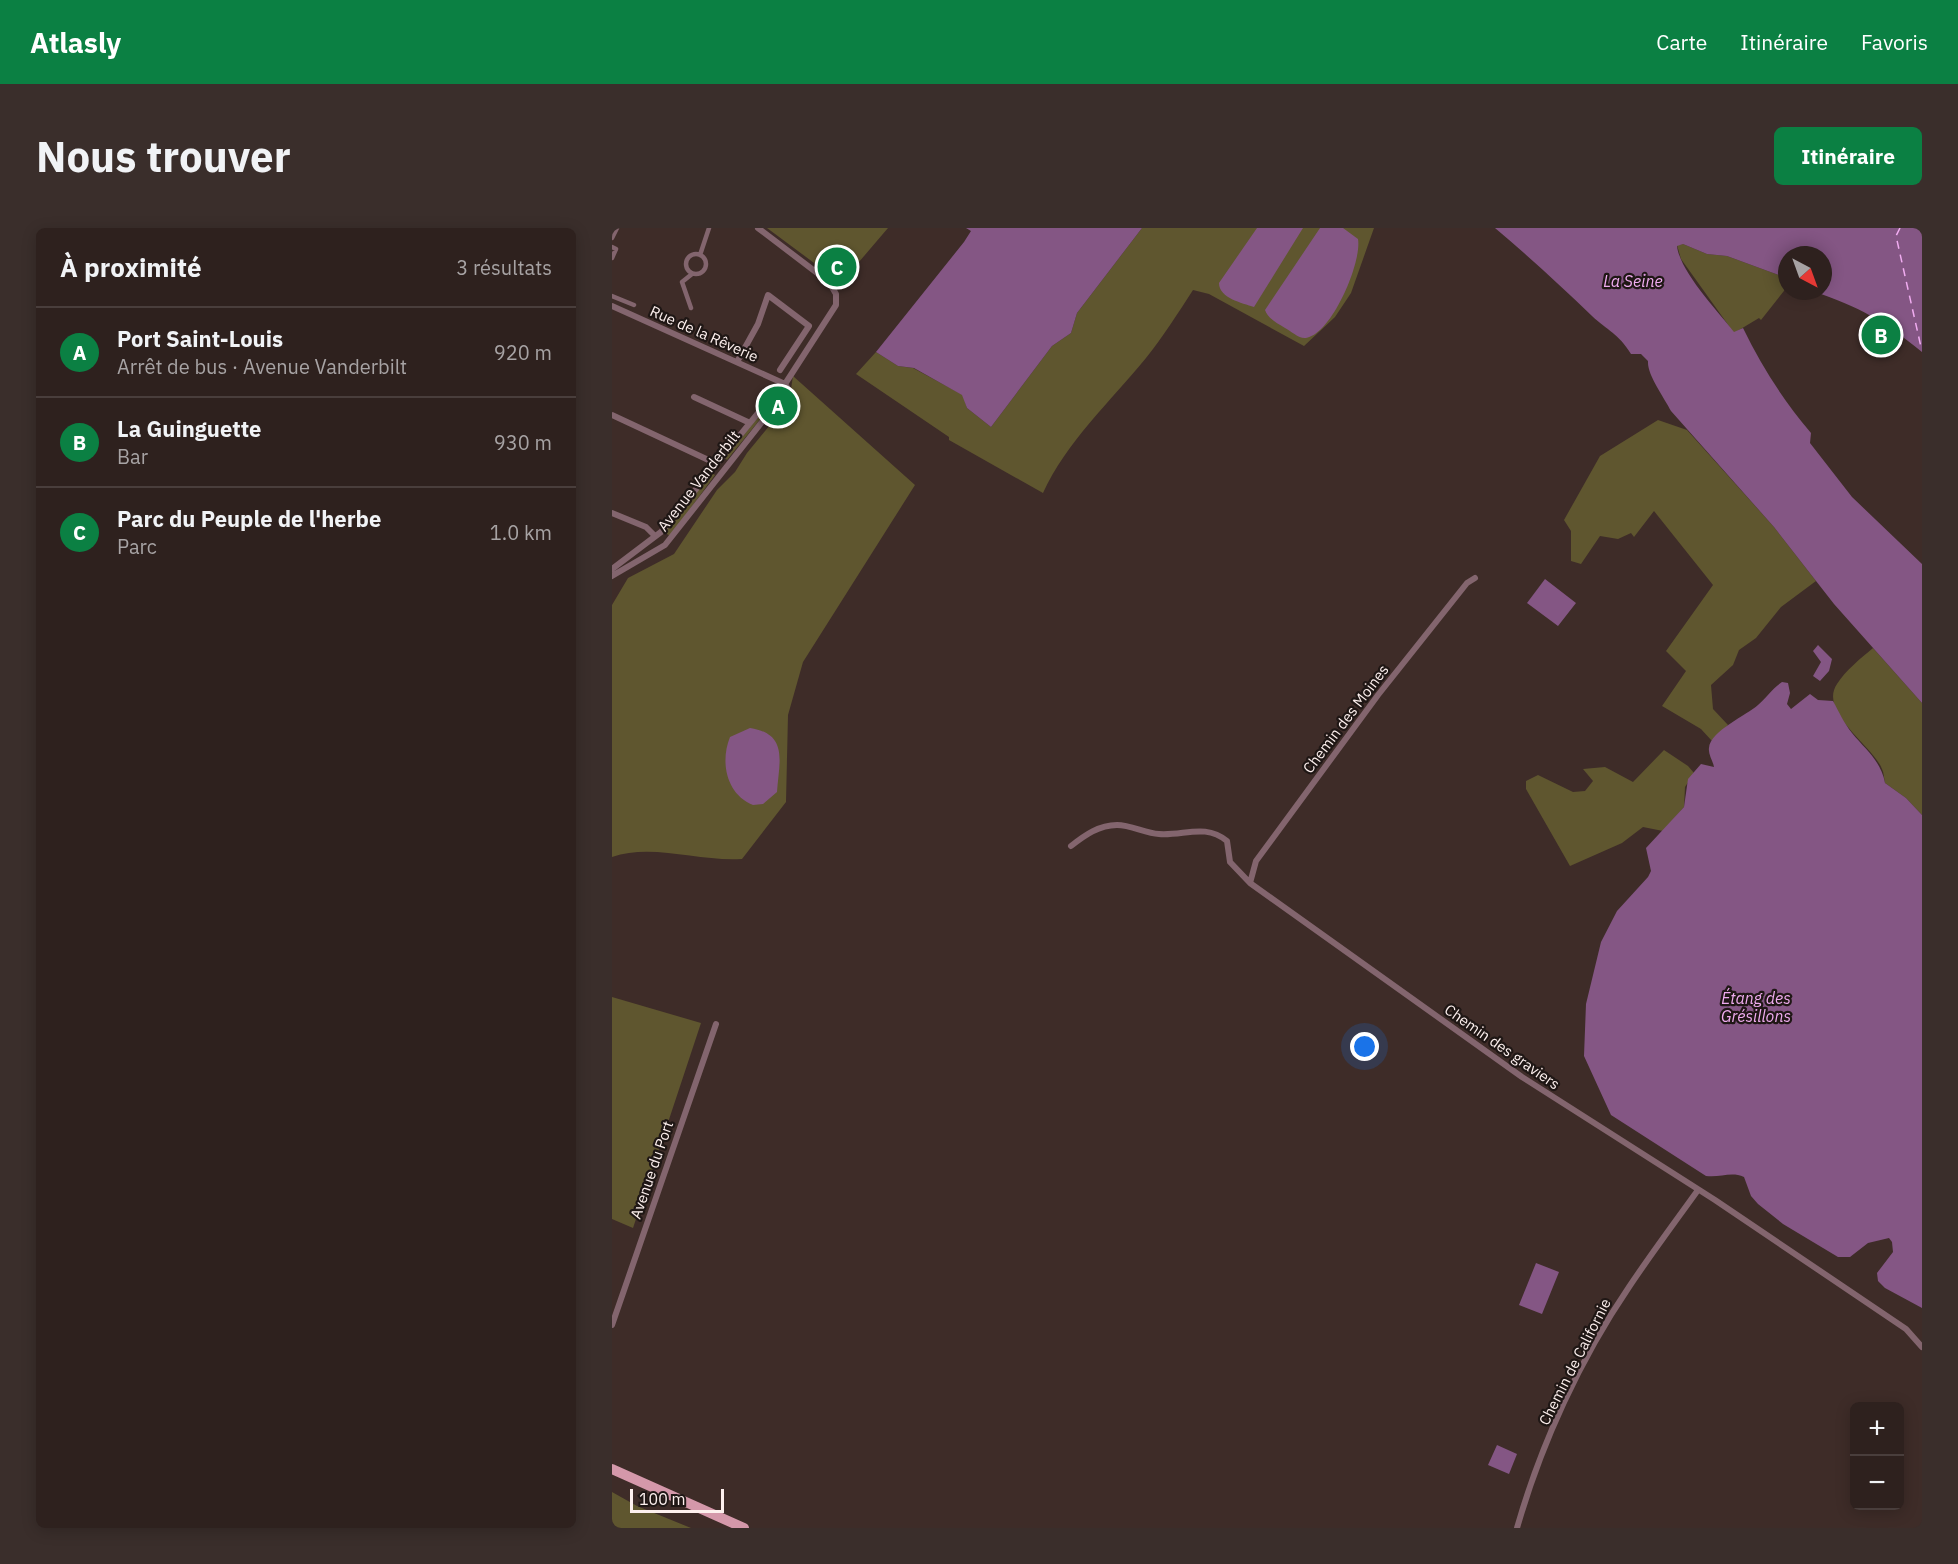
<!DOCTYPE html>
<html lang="fr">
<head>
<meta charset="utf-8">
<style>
  :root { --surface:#2e211e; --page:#3a2e2b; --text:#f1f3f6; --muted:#a7a3a4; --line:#493e3c; --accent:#0b8043 }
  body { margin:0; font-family:"IBM Plex Sans",sans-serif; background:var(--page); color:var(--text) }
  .controls { position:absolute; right:18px; bottom:18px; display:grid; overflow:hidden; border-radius:9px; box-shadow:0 3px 15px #0003 }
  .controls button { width:54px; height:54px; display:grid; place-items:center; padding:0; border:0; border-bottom:2px solid var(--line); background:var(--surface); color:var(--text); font:30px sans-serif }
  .compass { position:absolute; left:1166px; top:18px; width:54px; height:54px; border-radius:50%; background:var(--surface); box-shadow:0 3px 15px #0003; rotate:139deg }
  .scale { position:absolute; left:18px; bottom:15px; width:94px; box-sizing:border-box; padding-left:6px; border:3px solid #fdf0ee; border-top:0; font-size:16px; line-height:21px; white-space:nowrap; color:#fdf0ee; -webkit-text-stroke:4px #1f1715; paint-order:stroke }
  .you { position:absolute; left:753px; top:819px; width:21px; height:21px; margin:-15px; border:4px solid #fff; border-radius:50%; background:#1a73e8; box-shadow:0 0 0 9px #1a73e833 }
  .badge { display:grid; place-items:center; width:39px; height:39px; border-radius:50%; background:var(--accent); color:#fff; font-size:20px; font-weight:700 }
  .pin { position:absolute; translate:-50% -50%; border:3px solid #fff; box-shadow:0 2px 6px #0006 }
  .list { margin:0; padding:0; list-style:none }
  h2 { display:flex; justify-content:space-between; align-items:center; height:78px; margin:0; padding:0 24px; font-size:26px }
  h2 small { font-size:20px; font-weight:400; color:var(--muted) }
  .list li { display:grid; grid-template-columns:39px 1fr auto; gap:18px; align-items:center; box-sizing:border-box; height:90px; padding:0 24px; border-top:2px solid var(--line) }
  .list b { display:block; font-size:22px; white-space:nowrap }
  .list p { margin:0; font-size:20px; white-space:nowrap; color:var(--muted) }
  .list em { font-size:20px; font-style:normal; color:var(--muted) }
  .map { position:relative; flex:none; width:1310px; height:1300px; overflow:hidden; border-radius:9px }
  header { display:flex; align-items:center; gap:36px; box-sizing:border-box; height:84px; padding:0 30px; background:var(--accent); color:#fff }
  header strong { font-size:28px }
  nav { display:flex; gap:33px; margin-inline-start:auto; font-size:21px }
  .intro { display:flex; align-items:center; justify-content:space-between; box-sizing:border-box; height:144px; padding:0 36px }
  h1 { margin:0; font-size:42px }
  .button { padding:15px 27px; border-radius:9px; background:var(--accent); color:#fff; font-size:21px; font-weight:700 }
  main { display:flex; gap:36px; padding:0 36px }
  aside { flex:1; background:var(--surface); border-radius:9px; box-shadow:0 3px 15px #0003 }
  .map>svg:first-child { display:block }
</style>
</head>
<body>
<header>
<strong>Atlasly</strong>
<nav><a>Carte</a><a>Itinéraire</a><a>Favoris</a></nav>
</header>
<div class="intro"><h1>Nous trouver</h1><a class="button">Itinéraire</a></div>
<main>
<aside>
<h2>À proximité<small>3 résultats</small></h2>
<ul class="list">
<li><span class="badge">A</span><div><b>Port Saint-Louis</b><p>Arrêt de bus · Avenue Vanderbilt</p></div><em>920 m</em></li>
<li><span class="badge">B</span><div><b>La Guinguette</b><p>Bar</p></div><em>930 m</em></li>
<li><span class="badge">C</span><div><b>Parc du Peuple de l'herbe</b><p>Parc</p></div><em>1.0 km</em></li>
</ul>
</aside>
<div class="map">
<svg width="1310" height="1300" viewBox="0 0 1310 1300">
  <rect width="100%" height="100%" fill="#3e2c28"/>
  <path fill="#5f562f" d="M155,0H276L229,55Z
    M530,0H762L739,65L723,89L692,118L597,66L581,62C566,85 551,109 534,130C499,173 454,214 431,265L337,212V209L244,146L264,124L286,138L301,140L351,167L355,180L379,199L440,118L459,105L465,85Z
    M1071,16L1095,26L1115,28L1175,50V59L1149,92L1147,90L1122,105L1069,31L1065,17Z
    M181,148L303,257L191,434L176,487L174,574L130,631C88,634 40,615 0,629V377L16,350L62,326L105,262L123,244L135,225L184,165L179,161Z
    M165,166L167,168L115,232L113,230Z
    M1046,192L1075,202L1162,299L1204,353L1169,379L1144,410L1127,422L1121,437L1099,457L1101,481L1116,497L1100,513L1089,501L1050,478L1074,443L1054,423L1101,357L1042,283L1022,309L1019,305L1006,311L988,308L969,336L959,333V303L952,292L988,228Z
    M100,245L103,247L58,308L52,304Z
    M1261,420L1310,475V587L1294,570L1273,555C1272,551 1272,545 1270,541C1261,518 1206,484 1225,456C1233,443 1249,430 1261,420Z
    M1052,522L1076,538L1082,545L1073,559L1072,579L1051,603L1031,599L1010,615L958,638L914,561V553L926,547L961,564L973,563L981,553L971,541L993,539L1021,554Z
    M0,769L89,795L21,1000L0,991Z
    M0,1264L25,1278L79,1300H0Z"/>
  <path fill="#845684" d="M354,0H530L465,85L459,105L440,118L379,199L355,180L350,167L302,140L286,138L264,124L352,14L359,3Z
    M645,0H691L642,79C630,75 607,70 607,55Z
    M708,0H731L746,11C750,34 720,106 694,110C687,111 679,103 673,100C665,95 656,91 653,82Z
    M883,0H1310V124C1271,92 1249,80 1201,63H1211V27H1175V50L1115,28L1095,26L1071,16L1065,18C1068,44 1106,83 1122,104L1131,100C1150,139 1171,172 1199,205L1198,215L1240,269L1310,336V475L1222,376L1162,299L1059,183C1052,169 1035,147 1036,133L1029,126H1019C1006,105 996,103 980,88C948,57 916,28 883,0Z
    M933,351L964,375L946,398L915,375Z
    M1206,417L1220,431L1217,443L1208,453L1201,448L1209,434L1201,423Z
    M1170,454L1176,455L1178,465L1175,476L1179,481L1198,466L1206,472L1221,473C1227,484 1232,495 1240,505C1254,522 1269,533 1273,555L1294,570L1310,587V1080L1273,1060L1266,1053L1265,1045L1281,1024L1280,1014L1277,1010L1256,1015L1238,1029H1226L1171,996L1146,976L1139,968L1132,949C1119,943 1108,950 1094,948L999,887L972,828L974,776L989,714L1005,683L1036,649L1039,643L1034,620L1072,579L1076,551L1089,536L1102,539C1101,533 1096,526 1097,520C1098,503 1135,487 1146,477C1155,469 1160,461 1170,454Z
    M138,500C177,506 167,534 165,564L151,576L141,577C114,566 108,534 118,509Z
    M924,1035L947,1044L930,1086L907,1077Z
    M885,1217L905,1226L897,1246L876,1237Z"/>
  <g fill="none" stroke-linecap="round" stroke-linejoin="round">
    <path stroke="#f0acf0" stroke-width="1.5" stroke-dasharray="8 6" stroke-linecap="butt" d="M1288,0L1284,8L1309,119"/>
    <path stroke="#83656e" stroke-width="4.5" d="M0,10L5,0
      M0,19L4,21L0,30
      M74 36a10 10 0 1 1 20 0a10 10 0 1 1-20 0Z
      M88,27L97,0
      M0,68L22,77
      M79,80L70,54L80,46"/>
    <path stroke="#83656e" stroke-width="6" d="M0,78L173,156
      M125,134L146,96L156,67L197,98L168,142
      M82,169L138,195
      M0,187L105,236
      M0,285L34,299L43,308
      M0,341L49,304L168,158L173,156L224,77V66L217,54L146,0
      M0,348L53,317L176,161L173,156
      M459,618C473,607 487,597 505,597C519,597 533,605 547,606C572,608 593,595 615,613L618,634L638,655L910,849L1103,972L1294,1101L1310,1119
      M638,655L644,633L766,467L855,355L863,350
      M0,1097L104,796
      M905,1300C929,1216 968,1131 1017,1059C1039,1026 1063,994 1086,962"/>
    <path stroke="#d498aa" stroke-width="10" d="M0,1241L132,1300"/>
  </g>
  <g text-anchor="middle" stroke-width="4.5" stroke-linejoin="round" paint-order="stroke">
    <g font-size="15" fill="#fdf0ee" stroke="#1f1715">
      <text transform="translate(92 106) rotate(24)" y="5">Rue de la Rêverie</text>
      <text transform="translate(87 253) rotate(-52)" y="5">Avenue Vanderbilt</text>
      <text transform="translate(734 491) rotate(-53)" y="5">Chemin des Moines</text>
      <text transform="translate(890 819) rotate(35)" y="5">Chemin des graviers</text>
      <text transform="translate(40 942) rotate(-71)" y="5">Avenue du Port</text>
      <text transform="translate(963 1134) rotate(-63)" y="5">Chemin de Californie</text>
    </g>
    <g font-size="16" font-style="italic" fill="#f0acf0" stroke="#1f1715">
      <text x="1021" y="59">La Seine</text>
      <text x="1144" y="776">Étang des<tspan x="1144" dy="18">Grésillons</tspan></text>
    </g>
  </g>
</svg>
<div class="controls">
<button>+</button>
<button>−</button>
</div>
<svg class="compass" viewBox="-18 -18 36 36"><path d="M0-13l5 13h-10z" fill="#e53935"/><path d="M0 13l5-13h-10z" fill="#a7a3a4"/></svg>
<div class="scale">100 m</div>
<div class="you"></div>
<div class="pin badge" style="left:166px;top:178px">A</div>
<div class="pin badge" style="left:1269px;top:107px">B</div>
<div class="pin badge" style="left:225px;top:39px">C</div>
</div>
</main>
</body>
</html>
